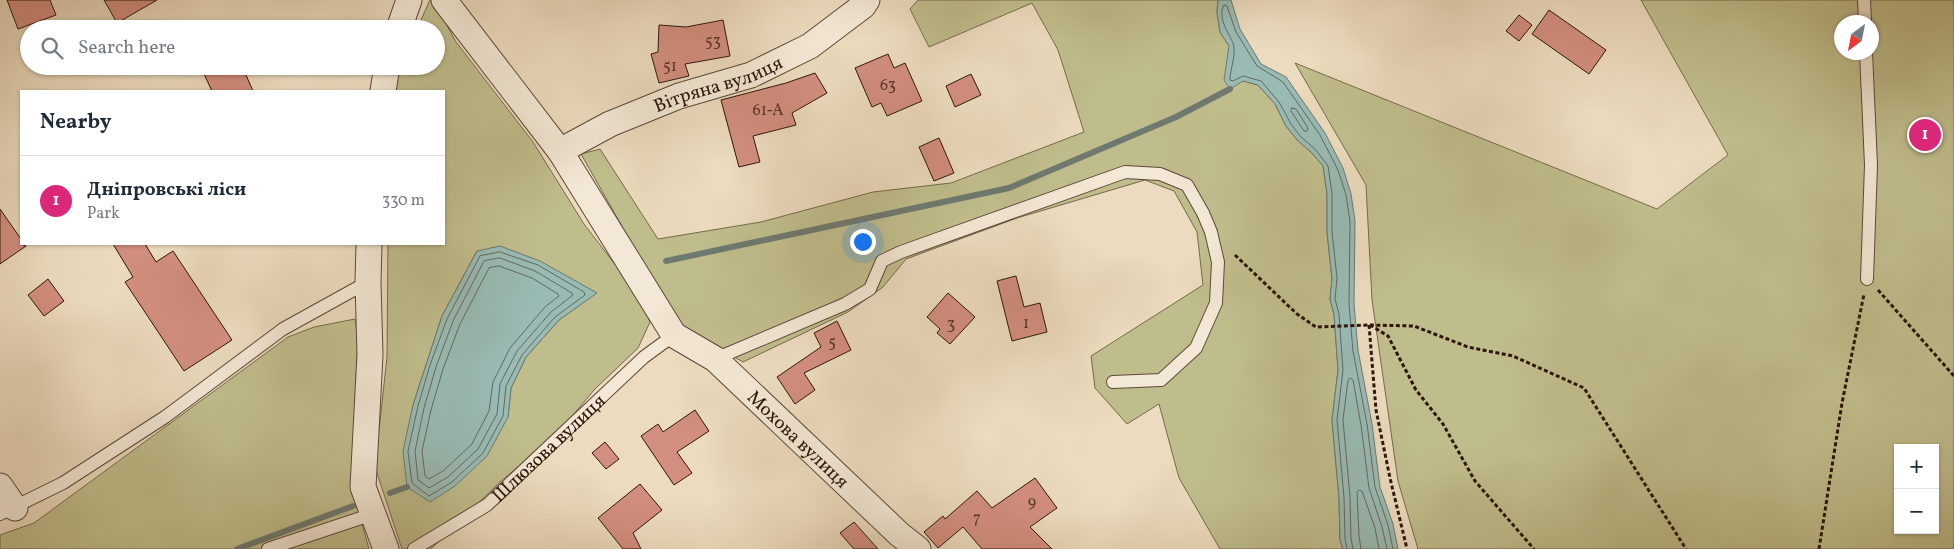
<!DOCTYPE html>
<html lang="en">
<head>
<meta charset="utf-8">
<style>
  :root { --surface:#fff; --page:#f2f2f3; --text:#1f2937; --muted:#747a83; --line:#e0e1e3; --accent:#db2777 }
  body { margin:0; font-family:Vollkorn,serif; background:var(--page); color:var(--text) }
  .controls { position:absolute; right:15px; bottom:15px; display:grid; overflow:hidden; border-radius:0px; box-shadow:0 1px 4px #0004 }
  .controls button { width:45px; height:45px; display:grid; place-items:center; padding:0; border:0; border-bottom:1px solid var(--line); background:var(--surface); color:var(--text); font:25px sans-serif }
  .compass { position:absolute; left:1834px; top:15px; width:45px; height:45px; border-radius:50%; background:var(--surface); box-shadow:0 1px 4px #0004; rotate:212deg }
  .you { position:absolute; left:862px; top:241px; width:18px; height:18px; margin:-12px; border:4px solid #fff; border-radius:50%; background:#1a73e8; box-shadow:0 0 0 8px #1a73e833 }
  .badge { display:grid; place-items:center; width:32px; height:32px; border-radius:50%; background:var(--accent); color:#fff; font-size:16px; font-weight:700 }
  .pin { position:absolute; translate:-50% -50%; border:2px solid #fff; box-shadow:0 1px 5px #0006 }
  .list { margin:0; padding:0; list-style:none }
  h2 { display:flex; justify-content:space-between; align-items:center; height:65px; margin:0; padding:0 20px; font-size:21px }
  h2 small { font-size:16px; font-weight:400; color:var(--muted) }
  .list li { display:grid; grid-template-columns:32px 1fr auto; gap:15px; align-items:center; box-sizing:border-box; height:90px; padding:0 20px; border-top:1px solid var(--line) }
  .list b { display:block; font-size:19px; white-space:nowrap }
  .list p { margin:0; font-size:16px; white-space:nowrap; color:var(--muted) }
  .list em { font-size:16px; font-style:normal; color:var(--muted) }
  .icon { flex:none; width:28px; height:28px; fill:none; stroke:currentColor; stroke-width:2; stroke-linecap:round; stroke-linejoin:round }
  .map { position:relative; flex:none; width:1954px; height:549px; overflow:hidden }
  .search { position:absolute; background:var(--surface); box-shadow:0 1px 4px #0004; left:20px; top:20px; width:425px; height:55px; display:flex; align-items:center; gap:12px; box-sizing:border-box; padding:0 18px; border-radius:28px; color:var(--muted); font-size:19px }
  .panel { position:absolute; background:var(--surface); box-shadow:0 1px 4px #0004; left:20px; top:90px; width:425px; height:155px; border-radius:0px }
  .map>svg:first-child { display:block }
</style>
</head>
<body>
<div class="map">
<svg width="1954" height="549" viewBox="0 0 1954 549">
  <rect width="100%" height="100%" fill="#ecdbbe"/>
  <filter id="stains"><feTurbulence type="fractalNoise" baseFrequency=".004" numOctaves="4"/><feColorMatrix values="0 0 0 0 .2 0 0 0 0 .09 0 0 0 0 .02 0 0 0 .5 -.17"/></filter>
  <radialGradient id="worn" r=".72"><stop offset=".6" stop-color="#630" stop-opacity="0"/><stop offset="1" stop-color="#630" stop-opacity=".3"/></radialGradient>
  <path fill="#c0bd8c" stroke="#776a4c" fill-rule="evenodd" d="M430,0H433L456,42L533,142L584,224L637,293L650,322L638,348L595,389L557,434L500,482L431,549H402L375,467L387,357L388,244H444V91H391L401,66H436V29H417ZM477,251L570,279L596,293L559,320L526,357L511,388L508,417L413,405L442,316Z
    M918,0H1218L1217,12L1220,32L1229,46L1243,81L1258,85L1275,104L1286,126L1298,141L1311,152L1323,166L1327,193V232L1332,279L1330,299L1334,314L1338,370L1332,420L1339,498L1340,540L1343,549H1220L1179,478L1159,404L1127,424L1095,388L1091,356L1203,285L1197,232L1174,191L1145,180L1017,218L906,259L883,287L848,312L743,362L678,325L581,154L600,149L658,239L761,222L873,192L951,183L1084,132L1058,50L1032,3L929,47L910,9Z
    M1641,0H1954V549H1418L1398,481L1372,300L1366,185L1295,63L1657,209L1728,155ZM1842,22H1872V52H1842ZM1898,448H1935V530H1898Z
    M355,319L358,339L351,485L369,549H0V535L34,523L288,337L314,327Z"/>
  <path fill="#99bbb4" stroke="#6e7970" d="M1218,0H1231L1240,29L1261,64L1286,77L1325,133L1343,168L1351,194L1355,221L1354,304L1358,350L1372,424L1380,487L1393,524L1398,549H1343L1340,540L1339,498L1332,420L1338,370L1334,314L1330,299L1332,279L1327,232V193L1323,166L1311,152L1298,141L1286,126L1275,104L1258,85L1243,81L1230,89L1224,80L1229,46L1220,32L1217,12Z
    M500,246L540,261L597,293L559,320L526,357L511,388L508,417L487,456L455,486L430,502L407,487L403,451L413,405L442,316L477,251Z"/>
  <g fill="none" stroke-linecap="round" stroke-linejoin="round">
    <path stroke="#646860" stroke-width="1" d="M1292,108L1296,109L1308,128L1307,131H1304L1291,111Z
      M500,252L538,265L584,292L585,295L555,317L522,355L506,386L503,416L483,453L452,482L429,496L412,483L408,451L418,406L430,365L447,319L480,256Z
      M500,258L535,271L572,293L573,295L551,312L517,351L500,384L497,414L478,449L448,477L429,488L418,480L415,451L424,408L436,367L453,321L484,261Z
      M499,266L532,278L558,294L559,296L545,307L510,348L493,382L489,411L472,444L443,471L429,479L425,476L422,451L431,410L443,369L460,324L489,268Z
      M1347,549L1345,539L1344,497L1337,420L1343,370L1339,314L1335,299L1337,278L1332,232V193L1328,166L1315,149L1301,137L1291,124L1279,102L1261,81L1243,76L1233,81L1230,80C1230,69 1237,53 1233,43C1228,32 1217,17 1224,5L1227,6L1236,32L1257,66L1283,82L1320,135L1338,170L1346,195L1350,222L1349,304L1353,351L1367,424L1375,487L1388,525L1393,549
      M1353,549L1351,538L1350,497L1343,420L1348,380L1350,378L1353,380L1361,425L1369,488L1382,527L1387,549
      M1361,549L1359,536L1357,492L1359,490L1362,491L1375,528L1379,549"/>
    <path stroke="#6e7970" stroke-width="6" d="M666,261L1009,188L1176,117L1230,89
      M390,493L407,487
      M237,549L353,506"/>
  </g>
  <path fill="#d28e7e" stroke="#2e160b" d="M7,0H50L56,15L18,29Z
    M104,0H157L117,23Z
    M1549,10L1606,50L1589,74L1532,34Z
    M1519,15L1532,25L1519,41L1506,31Z
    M723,20L730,56L685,64L689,76L659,83L651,54L658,52L659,25L686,27Z
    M888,54L894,68L905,63L922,101L887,116L881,103L872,107L855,68Z
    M220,66H242L253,91H212L204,74Z
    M815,73L827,93L792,113L796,125L753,136L760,162L739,167L721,100L786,83Z
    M971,74L981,95L955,107L946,86Z
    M939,138L954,173L934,181L919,147Z
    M0,209L21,239V244L26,246L0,264Z
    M113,244H145L156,262L173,251L232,340L184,371L125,282L133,277Z
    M1016,276L1024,307L1040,303L1047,332L1012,341L997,281Z
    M48,279L64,301L44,316L28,295Z
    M948,293L975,317L950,344L937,333L940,329L927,317Z
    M837,321L851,350L804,373L815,390L795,404L777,377L821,347L814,333Z
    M695,410L709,431L677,452L692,473L674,485L641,436L658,424L663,432Z
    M605,442L619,459L606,469L592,453Z
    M1035,478L1057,508L1030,527L1052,549H982L963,527L938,548L924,532L943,516L945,519L977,491L992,508Z
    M640,484L662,510L633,533L641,549H623L598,518Z
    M854,522L878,549H854L840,533Z"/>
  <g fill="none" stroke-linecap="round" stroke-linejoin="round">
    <g stroke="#5e4738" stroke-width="14">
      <g id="service">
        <path d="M1864,0L1865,22"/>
        <path d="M1866,52L1871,165L1867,279"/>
        <path d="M715,359L845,304L870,289L882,261L901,252L1125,172L1160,174L1187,185L1203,213L1211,232L1218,262L1216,303L1196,348L1161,380L1113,382"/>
        <path d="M0,514L63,483L165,417L283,329L368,282"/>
        <path d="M268,549L373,514"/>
        <path id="s1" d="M414,549L487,505L644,357L674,335"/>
      </g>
    </g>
    <g stroke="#5e4738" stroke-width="27">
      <g id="minor">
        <path id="s2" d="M444,0L560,151L674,335L715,359L899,534L918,549"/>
        <path d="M399,29L409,0"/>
        <path d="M383,91L387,66"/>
        <path id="s3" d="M560,151L610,124L679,96L751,75L810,46L863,6L867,0"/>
        <path d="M369,244L368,282L370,355L363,487L386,549"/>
        <path d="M0,486L15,508"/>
      </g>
    </g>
    <path stroke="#2e160b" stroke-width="3" stroke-dasharray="4 2.5" stroke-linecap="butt" d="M1235,255L1297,314L1316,327L1369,325L1414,326L1468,347L1513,356L1584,388L1686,549
      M1878,290L1954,376
      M1369,325L1376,410L1390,478L1407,549
      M1370,325L1388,336L1416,390L1443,424L1475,481L1534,549
      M1819,549L1842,403L1864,294"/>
    <use href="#service" stroke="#f3e8d5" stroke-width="12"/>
    <use href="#minor" stroke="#f3e8d5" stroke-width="25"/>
  </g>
  <g text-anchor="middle" stroke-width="4.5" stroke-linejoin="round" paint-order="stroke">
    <g font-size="16" fill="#573428">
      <text x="713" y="46">53</text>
      <text x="670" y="71">51</text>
      <text x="888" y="90">63</text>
      <text x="768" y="115">61-А</text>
      <text x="1026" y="328">1</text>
      <text x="951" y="329">3</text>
      <text x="832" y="347">5</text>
      <text x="1032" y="507">9</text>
      <text x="977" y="523">7</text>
    </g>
    <g font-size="19" fill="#2e160b" stroke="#f3e8d5">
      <text dy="7" stroke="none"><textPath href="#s3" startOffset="172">Вітряна вулиця</textPath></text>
      <text dy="7" stroke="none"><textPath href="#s2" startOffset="570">Мохова вулиця</textPath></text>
      <text dy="7" stroke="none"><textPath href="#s1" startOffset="169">Шлюзова вулиця</textPath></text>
    </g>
  </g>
  <rect width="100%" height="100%" filter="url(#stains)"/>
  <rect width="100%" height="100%" fill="url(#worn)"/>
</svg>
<div class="controls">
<button>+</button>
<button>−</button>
</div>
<svg class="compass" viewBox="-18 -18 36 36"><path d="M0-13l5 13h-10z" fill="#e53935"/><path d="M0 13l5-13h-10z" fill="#747a83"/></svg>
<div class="you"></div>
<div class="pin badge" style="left:1925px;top:135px">1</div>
<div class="search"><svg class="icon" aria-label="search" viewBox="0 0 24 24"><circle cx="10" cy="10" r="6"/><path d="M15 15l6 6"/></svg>Search here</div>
<section class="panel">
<h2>Nearby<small></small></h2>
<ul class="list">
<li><span class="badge">1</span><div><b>Дніпровські ліси</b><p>Park</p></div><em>330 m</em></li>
</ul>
</section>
</div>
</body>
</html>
